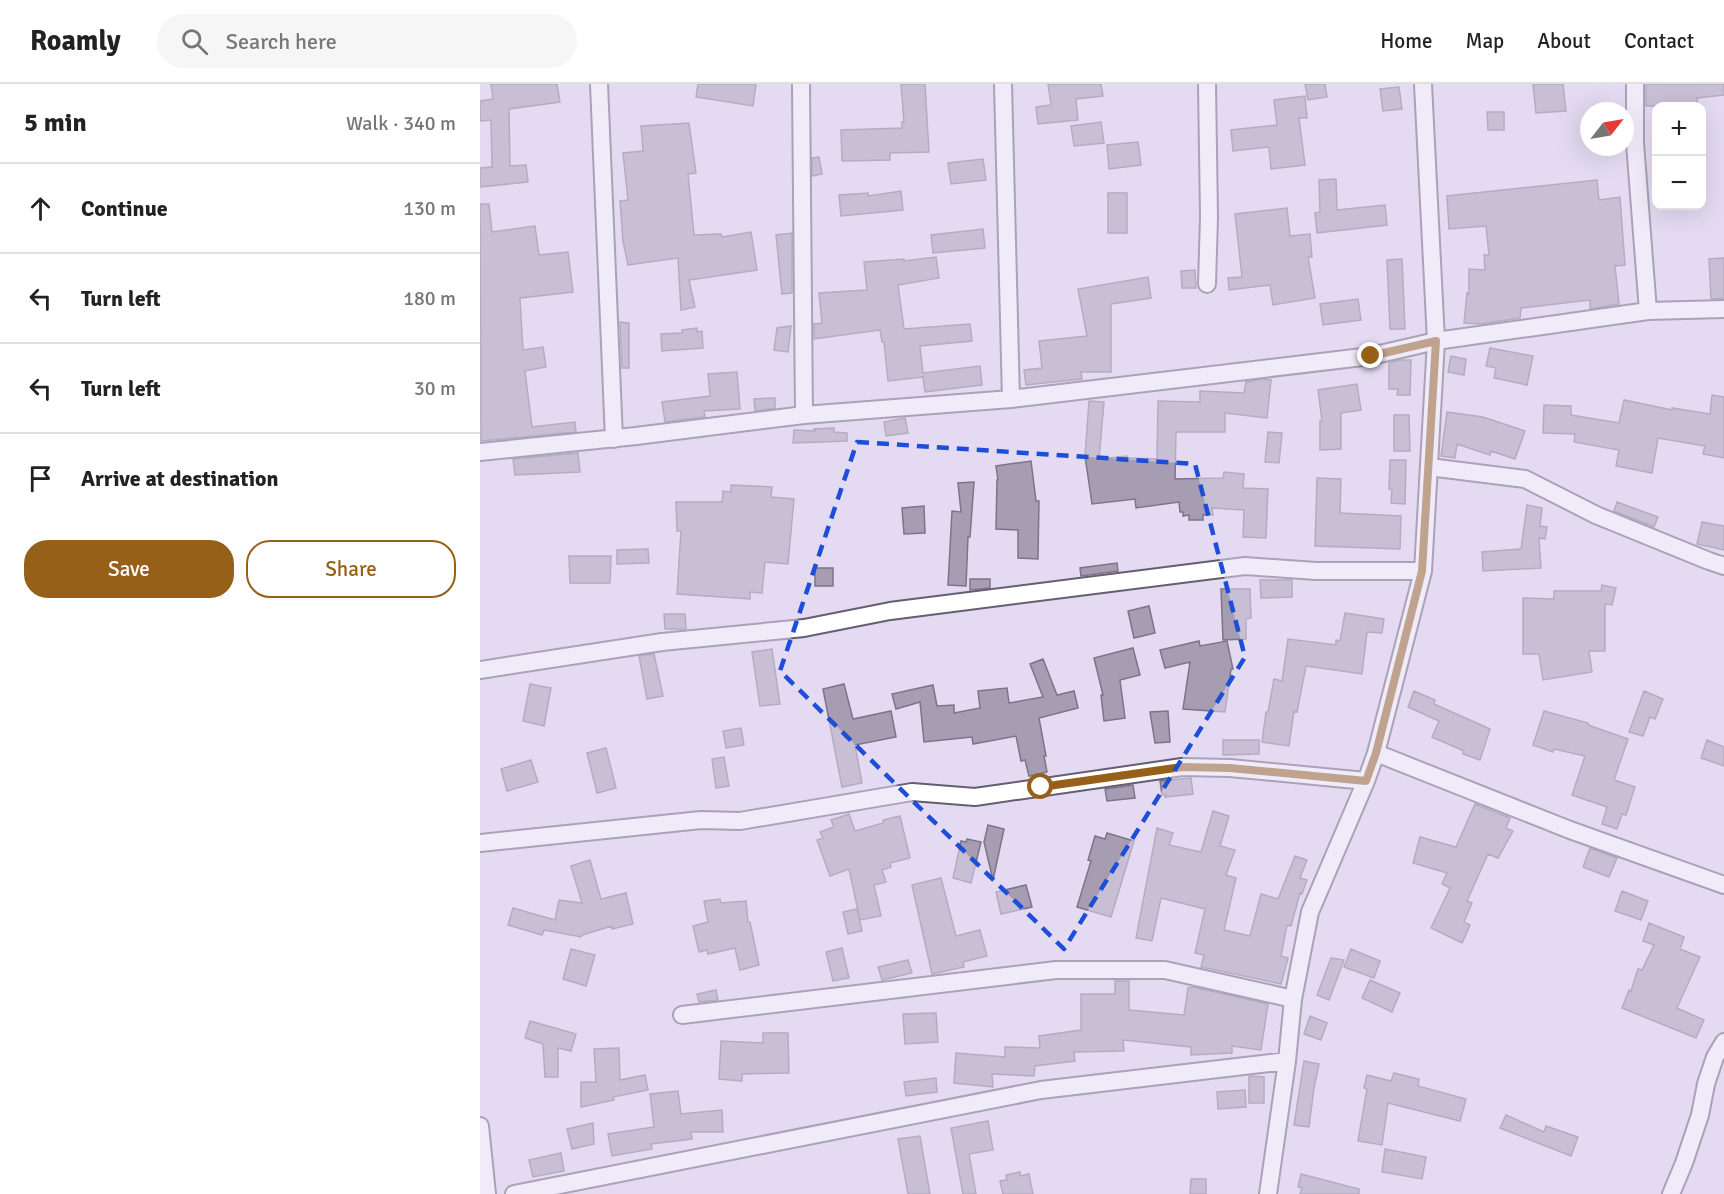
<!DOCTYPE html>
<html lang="en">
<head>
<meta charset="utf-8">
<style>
  :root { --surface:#fff; --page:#f6f6f6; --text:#222; --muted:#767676; --line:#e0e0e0; --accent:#966018 }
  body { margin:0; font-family:Signika,sans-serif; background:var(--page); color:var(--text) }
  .controls { position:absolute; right:18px; top:18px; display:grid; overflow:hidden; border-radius:12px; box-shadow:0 6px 24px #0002 }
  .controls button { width:54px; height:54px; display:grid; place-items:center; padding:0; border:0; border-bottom:2px solid var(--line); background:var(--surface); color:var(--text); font:30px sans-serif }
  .compass { position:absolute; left:1100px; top:18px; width:54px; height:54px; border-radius:50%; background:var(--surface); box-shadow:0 6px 24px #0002; rotate:59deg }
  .stop { position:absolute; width:18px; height:18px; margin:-14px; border:4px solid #966018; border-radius:50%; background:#fff }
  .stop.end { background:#966018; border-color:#fff; box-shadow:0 2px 6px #0008 }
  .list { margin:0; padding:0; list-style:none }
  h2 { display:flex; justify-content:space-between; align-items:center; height:78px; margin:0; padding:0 24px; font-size:26px }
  h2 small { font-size:20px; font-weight:400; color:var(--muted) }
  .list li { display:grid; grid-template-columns:39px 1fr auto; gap:18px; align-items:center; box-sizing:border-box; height:90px; padding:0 24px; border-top:2px solid var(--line) }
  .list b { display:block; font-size:22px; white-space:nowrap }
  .list em { font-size:20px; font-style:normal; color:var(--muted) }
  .actions { display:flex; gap:12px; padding:18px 24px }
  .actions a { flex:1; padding:14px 0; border:2px solid var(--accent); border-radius:24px; text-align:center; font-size:21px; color:var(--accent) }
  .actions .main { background:var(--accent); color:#fff }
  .icon { flex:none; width:33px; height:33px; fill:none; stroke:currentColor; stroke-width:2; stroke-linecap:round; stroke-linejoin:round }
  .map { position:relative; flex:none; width:1244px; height:1110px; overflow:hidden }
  header { display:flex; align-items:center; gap:36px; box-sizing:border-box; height:84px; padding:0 30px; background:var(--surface); border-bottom:2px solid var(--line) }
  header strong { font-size:28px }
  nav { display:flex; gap:33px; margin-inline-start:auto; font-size:21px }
  .search { width:420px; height:54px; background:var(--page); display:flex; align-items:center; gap:15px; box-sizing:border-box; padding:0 21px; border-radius:33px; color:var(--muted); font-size:22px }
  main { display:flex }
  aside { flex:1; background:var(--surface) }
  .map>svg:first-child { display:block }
</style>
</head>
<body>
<header>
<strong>Roamly</strong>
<div class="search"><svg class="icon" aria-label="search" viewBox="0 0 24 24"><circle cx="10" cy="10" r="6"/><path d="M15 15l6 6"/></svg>Search here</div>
<nav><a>Home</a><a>Map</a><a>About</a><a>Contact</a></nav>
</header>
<main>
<aside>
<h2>5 min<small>Walk · 340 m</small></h2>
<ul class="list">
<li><svg class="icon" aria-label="ahead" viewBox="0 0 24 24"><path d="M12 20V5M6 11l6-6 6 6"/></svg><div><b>Continue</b></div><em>130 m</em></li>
<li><svg class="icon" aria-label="left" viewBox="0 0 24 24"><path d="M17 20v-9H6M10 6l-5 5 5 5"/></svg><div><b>Turn left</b></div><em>180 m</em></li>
<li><svg class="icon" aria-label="left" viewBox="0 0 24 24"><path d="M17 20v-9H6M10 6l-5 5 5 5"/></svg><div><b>Turn left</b></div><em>30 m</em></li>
<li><svg class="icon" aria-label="arrive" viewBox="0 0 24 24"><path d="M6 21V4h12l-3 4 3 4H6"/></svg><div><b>Arrive at destination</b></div></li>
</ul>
<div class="actions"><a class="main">Save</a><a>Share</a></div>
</aside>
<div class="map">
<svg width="1244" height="1110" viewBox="0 0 1244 1110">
  <rect width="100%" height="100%" fill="#e4dbf2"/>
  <path fill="#a69db2" stroke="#7c7488" stroke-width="1.5" d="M11,0H77L80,18L29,25L30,82L46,81L48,98L0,103V84L12,83L11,36L0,37V17L13,15Z
    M218,0H276L273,22L216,13Z
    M421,0H445L449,68L410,69V76L362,77L361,46L422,44V38H424Z
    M568,0H621L623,12L596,15L598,36L558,40L556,23L571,21Z
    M825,0H845L847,13L828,16Z
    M1053,0H1083L1086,27L1056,29Z
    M1166,0H1244V11L1217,14L1218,22H1166Z
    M919,3L922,25L903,27L900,5Z
    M825,12L827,34H819L825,81L791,85L789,63L753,67L751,46L797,41L794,16Z
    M1007,28H1024V46H1008Z
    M621,38L624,59L594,62L591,42Z
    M209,39L216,89L208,90L214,151L241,150L242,153L271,148L277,186L209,196L215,223L201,226L198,174L148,181L143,157L140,117L148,116L143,69L163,67L161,42Z
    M658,58L661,81L629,85L627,61Z
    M339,73L342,90L332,92V74Z
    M503,75L506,96L471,100L468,79Z
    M856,95L857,126L905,121L907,141L837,149L835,129L840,128L839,96Z
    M1117,96L1119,116L1140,113L1145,181L1135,182L1139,220L1110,225V216L1041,224L1040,234L1001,240L984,239L987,209L989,210V185L1005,186L1004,171H1009L1006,142L969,145L967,112Z
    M421,107L423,126L361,132L359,111L388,109V112Z
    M628,109H647V149H628Z
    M0,120H9L12,148L55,142L59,171L88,168L93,208L40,214L43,266L63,263L66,283L45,287L52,343L95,338L96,348L1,357Z
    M807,124L810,152L830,150L832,173H828L835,214L793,221L790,201L749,206L748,194L762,193L755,130Z
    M503,145L505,164L453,169L451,151Z
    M312,149V209L302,210L296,151Z
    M456,173L459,194L418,201L424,245L490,240L492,257L440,262L443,289L500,282L502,301L445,308L443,293L408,297L404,258H402L400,246L334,255V240L342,239L339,209L387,206L384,178L424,175V177Z
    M1244,174V214L1231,215L1229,175Z
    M922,175L925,245H910L907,176Z
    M715,186L716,204H702L701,187Z
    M668,193L671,214L631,220V288H601L602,295L546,301L544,286L562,284L559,257L607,252L598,205Z
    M878,215L881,236L843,241L840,220Z
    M140,238L149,239V284H142Z
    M311,242L308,268L294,266L297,244Z
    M217,244V248L222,247L223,264L182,267L181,250L202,249V246Z
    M1010,264L1053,272L1047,301L1014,294L1016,284L1006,282Z
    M971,272L986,275L984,291L968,288Z
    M919,276H931L930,311H917L918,305H909V279Z
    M257,288L260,325L224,327L225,333L185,338L182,318L230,312L228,290Z
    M783,295L791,296L787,334L745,329V348H696L695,395L743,394L744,388L764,390L763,404L788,405L786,454L763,453L764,426L732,424L733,431H723V436H709V431L703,432V428H700L699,418L656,424L655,415L612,420L605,372L609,317L624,318L619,375L647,372V374L677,375L678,317L720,318V307L764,309L766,298Z
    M877,300L881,326L861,329V365L840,366V337H842L838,306Z
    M1232,311L1244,313V374L1223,370L1225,362L1178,354L1172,389L1136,382L1139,366L1094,358L1095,350L1063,349L1064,321L1091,322V331L1139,339L1144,316L1192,326V324L1230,330Z
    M295,314V324L275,327L274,315Z
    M967,328L1003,333L1045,347L1035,375L1011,367L1010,371L977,360L975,374L961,372Z
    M914,331H929L930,367H914Z
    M425,334L428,349L406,352L404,338Z
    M354,344V348L367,349V357L313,359L314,346L335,347L334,345Z
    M788,348L802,349L799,379L785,378Z
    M98,369L100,388L35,391L33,375Z
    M910,376H926L925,420L911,419L912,406L909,405Z
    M551,377L556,417H559L558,475L538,474V446L516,445L517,396H518L516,382Z
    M837,394L861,395L860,429L921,432L920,465L835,462Z
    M494,398L490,453H488L486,502L468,501L472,427L481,428L478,399Z
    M251,401L292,403L291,413L314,415L308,480L285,478L282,509L270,508V515L197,510L201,447H197L196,418H242L243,407L251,408Z
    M1137,418L1178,433L1174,443L1134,427Z
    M1047,421L1062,424L1060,442L1067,443L1065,455L1059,454L1061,484L1003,487L1002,468L1041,465Z
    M444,422L445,449L424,450L422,424Z
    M1222,438L1244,442V466L1217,460Z
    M168,465L169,479L137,480V466Z
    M89,472H131L130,499H90Z
    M637,479L638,487L601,492L600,484Z
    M335,484H353V502H335Z
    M490,495H510V504L490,506Z
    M780,496H812V513L781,514Z
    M1122,501L1136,504L1132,521L1125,520V567H1109L1112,588L1063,596L1059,570H1043V514L1074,515V507H1121Z
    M741,505H770L771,534L766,535V555L743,556Z
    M669,522L675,549L654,554L648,527Z
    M865,529L904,535L902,549L887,548L882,590L826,582L817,628L814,627L809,662L782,658L786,628H788L794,595L802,597L808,555L856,561V556L860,557Z
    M184,530H205L206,545H185Z
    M719,557L720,562L747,557L753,585H751L745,628L703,625L710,578L685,584L680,566Z
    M653,564L660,591L640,596L645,634L624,637L621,611H623L614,574Z
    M292,565L300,620L280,622L272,568Z
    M174,570L183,612L167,615L159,572Z
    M563,575L577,611L594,607L598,624L559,634L566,672H564L567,688L549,692L545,676L541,677L536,652L493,660L492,653L444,658L440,618L416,625L412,610L453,601L457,622L474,621V629L500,624L498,607L527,604L529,619L563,613L550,580Z
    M50,600L71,604L64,642L43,637Z
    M364,600L373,635L411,627L416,653L375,661L382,699L362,703L343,605Z
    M934,607L955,616L954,620L1010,645L1000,676L983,670L984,667L952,653L959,637L928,623Z
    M1164,607L1183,615L1175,635L1170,633L1163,652L1149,648Z
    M688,627L690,658L675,659L670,628Z
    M1064,627L1108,639V641L1148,655L1134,696L1155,703L1146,731L1142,730L1137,745L1122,740L1127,723L1092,711L1105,672L1074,665L1073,668L1053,661Z
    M261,644L264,661L246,664L243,647Z
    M743,656H779V670L743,671Z
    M1227,656L1244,663V682L1221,674Z
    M126,664L136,704L117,709L107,669Z
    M244,673L249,702L236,704L232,675Z
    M51,676L58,698L27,707L21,685Z
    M711,694L713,710L685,713L686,711H682L680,697Z
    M653,701L655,714L627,717L625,705Z
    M995,720L1030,734L1026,744L1033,747L1018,774L1008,770L987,817L992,819L984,838L990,841L982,859L951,844L970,804L962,800L967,789L933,779L940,753L976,763Z
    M733,727L749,732L740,762L755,766L746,791L756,794L744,846L770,852L781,810L798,815L815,772L827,776L820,794L827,796L822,810L820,809L811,842L807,841L801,872L808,874L801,900L721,883L724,871L715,869L725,825L681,814L672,857L656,854L677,744L693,749L689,761L721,768Z
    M369,730L375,747L403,739V736L420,732L430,774L410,779L411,783L402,786L406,798L394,801L401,832L380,836L369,785L350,792L337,756L343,754L340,748L354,743L351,736Z
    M508,741L524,745L513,796L504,758Z
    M627,749L654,757L631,833L597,823L611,777L608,776L615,752L625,755Z
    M487,755L501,758L491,799L473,794L481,757L486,758Z
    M1110,764L1137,774L1129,793L1103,783Z
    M110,776L121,815L146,809L153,840L132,845V842L102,851L101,853L64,846L62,851L28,841L33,824L75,836L79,816L102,819L91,782Z
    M461,794L476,852L500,846L507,872L483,878L484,883L452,890L432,801Z
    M546,801L552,823L521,830L516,808Z
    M1142,807L1168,817L1161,836L1135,827Z
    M240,815L241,819L266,817L268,838H270L279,881L260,886L255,864L228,870L227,866L219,868L213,842L228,838L224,817Z
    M377,825L382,847L368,850L363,828Z
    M1169,839L1204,853L1200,865L1220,873L1197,924L1224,936L1216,954L1142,924L1149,906L1151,907L1158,885L1162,886L1174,861L1163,857Z
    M362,864L369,894L353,897L346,868Z
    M91,865L115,871L106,902L83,895Z
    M871,865L900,877L894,894L864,883Z
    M851,874L864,876L849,916L837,911Z
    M428,876L432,889L402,896L398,883Z
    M890,896L920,909L912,928L882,914Z
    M635,897H649V926L704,931L708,904L713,903L788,920L781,966L752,962V969L711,971V963L643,956L644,967L594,968L595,977L555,982L554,992L512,990L513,1003L474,999L476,969L525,973V963L560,964L559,952L601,946V910H635Z
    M236,906L238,916L219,918L217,910Z
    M456,929L458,958L425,960L423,930Z
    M830,932L847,939L841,956L824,950Z
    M50,937L96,950L91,967L78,964V993H65L63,960L45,954Z
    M283,949H308L309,989L262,990V997L239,995L241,957L283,959Z
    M139,964L140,996L165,991L168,1006L133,1013L134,1016L101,1023V998H116L114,965Z
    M824,977L839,980L834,1004L829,1043L814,1041Z
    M914,989L939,995L938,1002L986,1015L980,1037L908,1019L902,1061L878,1057L887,1005L884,1004L887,991L911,997Z
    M769,992L784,993V1019H769Z
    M456,994L457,1008L426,1012L424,998Z
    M765,1006L766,1023L738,1025L737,1008Z
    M198,1007L201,1030L242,1026L243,1048H211L212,1055L171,1060L172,1065L132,1072L128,1050L174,1043L170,1010Z
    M1026,1031L1064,1048L1066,1042L1098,1053L1091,1072L1020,1044Z
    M508,1037L513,1066L489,1070L496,1110H483L471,1044Z
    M113,1039L114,1060L92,1065L87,1045Z
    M440,1052L450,1110H428L418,1055Z
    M905,1065L946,1073L942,1095L902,1088Z
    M81,1069L84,1087L53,1093L49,1076Z
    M540,1088V1092L549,1090L553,1110H523L520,1097L527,1096L526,1091Z
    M821,1090L879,1105V1110H820L822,1103H818Z
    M711,1095H726V1110H710Z"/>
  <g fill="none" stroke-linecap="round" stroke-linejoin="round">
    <g stroke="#655d71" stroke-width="20">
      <path id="minor" d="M119,0L134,355
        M321,0L324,331
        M523,0L531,315
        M1155,0V59L1168,227
        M727,200L729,133L727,0
        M0,368L156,352L324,331L531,315L891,272L956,257L1168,227L1244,225
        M949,383L1045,395L1116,431L1229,477L1244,482
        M0,586L182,558L324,544L410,527L765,482L836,487H943
        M896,669L1090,746L1244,801
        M0,759L221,736L260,737L432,708L495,713L702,683L750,684L886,697
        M202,931L576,886H685L813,915
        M0,1042L7,1110
        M34,1110L561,1006L807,977
        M788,1110L807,977L813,915L830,828L886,697L896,669L943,487L956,257L943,0
        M1191,1110L1204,1079L1220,1031L1226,1000L1235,973L1244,958"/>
    </g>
    <use href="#minor" stroke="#fff" stroke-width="16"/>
  </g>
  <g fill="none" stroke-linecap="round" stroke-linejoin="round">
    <path stroke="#966018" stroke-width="8" d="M561,703L702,683L750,684L886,697L896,669L942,487L956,257L891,272"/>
  </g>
  <path d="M0 0H1244V1110H0ZM377,358L715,380L765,573L584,865L300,587Z" fill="#e4dbf2" fill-opacity=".55" fill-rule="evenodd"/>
  <path fill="none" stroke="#1d4ed8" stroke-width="4.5" stroke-dasharray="12 8" stroke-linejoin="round" d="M377,358L715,380L765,573L584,865L300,587Z"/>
</svg>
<div class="controls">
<button>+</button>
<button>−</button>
</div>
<svg class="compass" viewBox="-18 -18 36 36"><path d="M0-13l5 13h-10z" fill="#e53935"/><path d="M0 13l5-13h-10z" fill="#767676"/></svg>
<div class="stop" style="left:561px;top:703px"></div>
<div class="stop end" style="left:891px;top:272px"></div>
</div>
</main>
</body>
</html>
